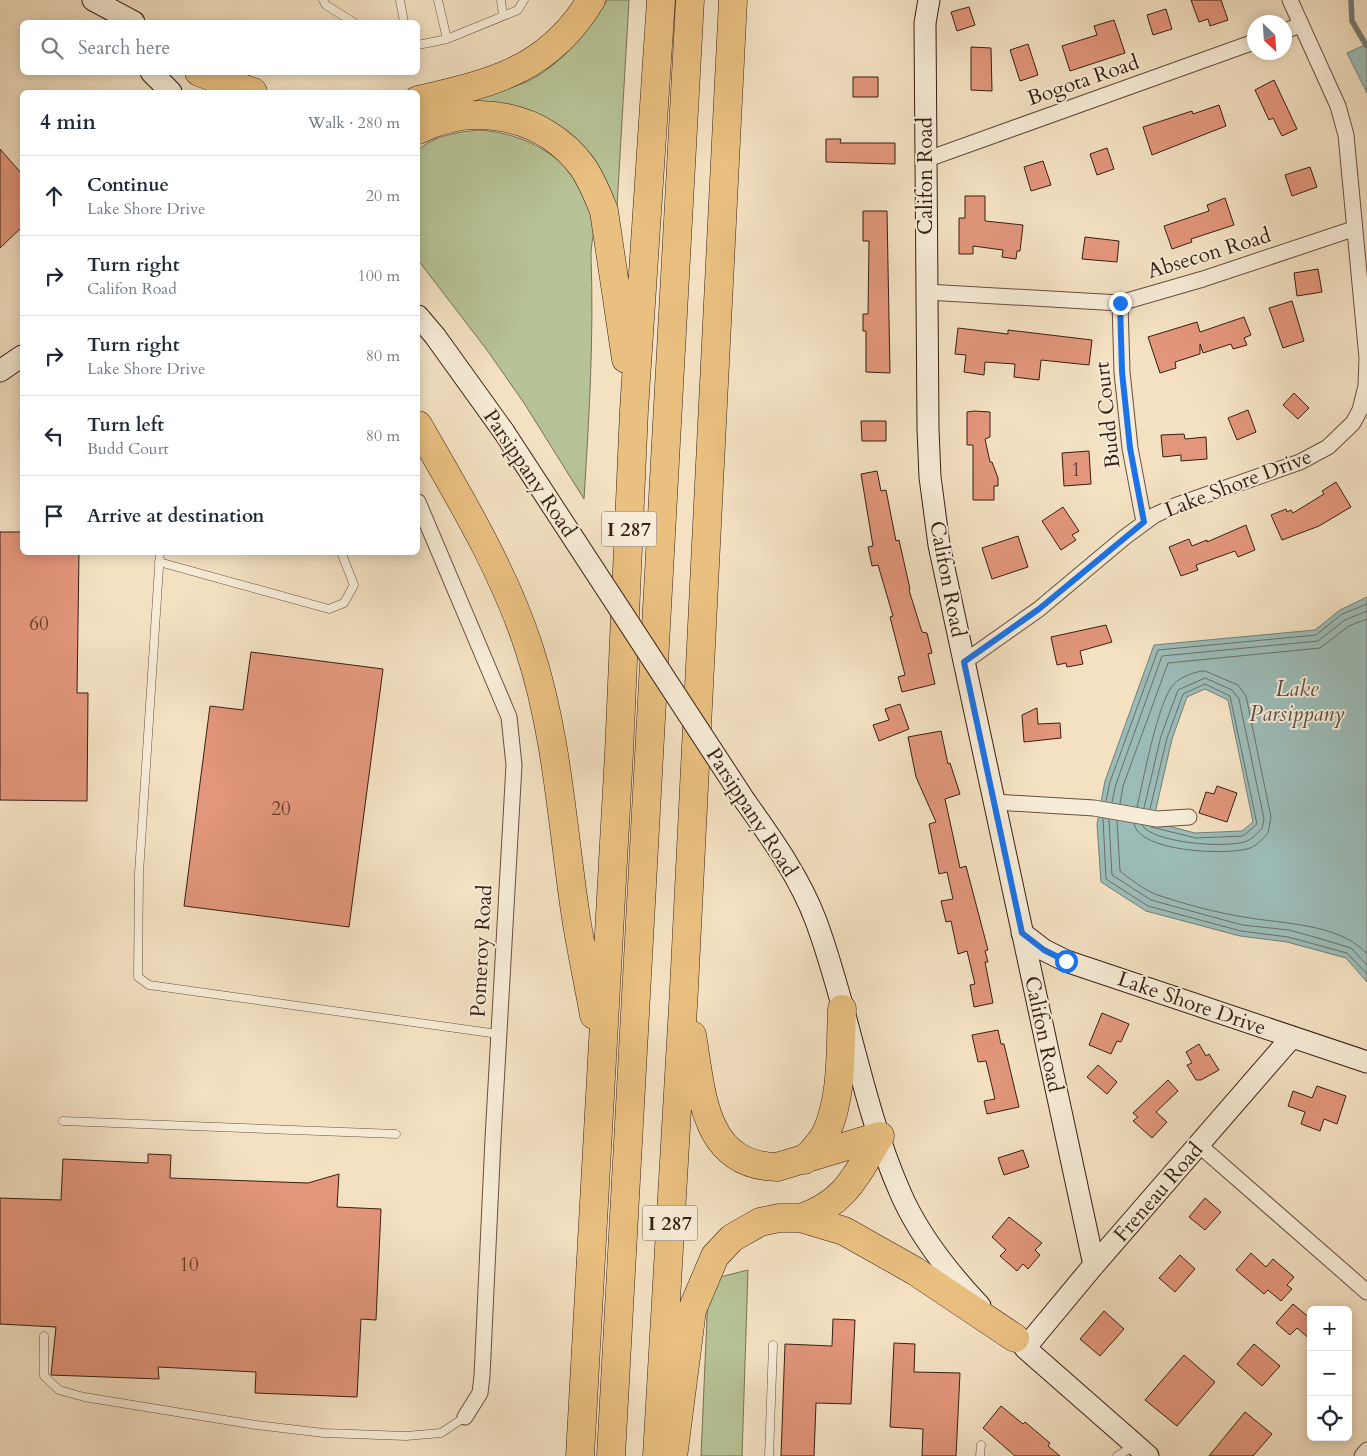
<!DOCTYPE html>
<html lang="en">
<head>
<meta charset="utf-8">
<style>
  :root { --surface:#fff; --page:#f6f6f7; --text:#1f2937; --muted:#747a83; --line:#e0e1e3 }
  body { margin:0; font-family:Cardo,serif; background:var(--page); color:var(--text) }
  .controls { position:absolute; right:15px; bottom:15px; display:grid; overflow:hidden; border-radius:8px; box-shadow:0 2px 12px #0003 }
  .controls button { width:45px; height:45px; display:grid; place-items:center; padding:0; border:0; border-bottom:1px solid var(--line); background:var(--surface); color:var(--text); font:25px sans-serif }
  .compass { position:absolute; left:1247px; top:15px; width:45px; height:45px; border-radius:50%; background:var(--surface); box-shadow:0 2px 12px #0003; rotate:155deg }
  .stop { position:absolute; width:15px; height:15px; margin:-11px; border:4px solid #1a73e8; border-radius:50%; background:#fff }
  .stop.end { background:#1a73e8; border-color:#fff; box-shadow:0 1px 5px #0008 }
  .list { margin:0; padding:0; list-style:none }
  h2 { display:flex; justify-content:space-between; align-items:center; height:65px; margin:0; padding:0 20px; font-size:21px }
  h2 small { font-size:16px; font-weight:400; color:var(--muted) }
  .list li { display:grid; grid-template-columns:32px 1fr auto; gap:15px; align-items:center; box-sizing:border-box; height:80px; padding:0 20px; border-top:1px solid var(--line) }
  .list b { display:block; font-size:19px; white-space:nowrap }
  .list p { margin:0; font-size:16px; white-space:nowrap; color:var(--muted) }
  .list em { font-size:16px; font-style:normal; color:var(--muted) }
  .icon { flex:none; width:28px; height:28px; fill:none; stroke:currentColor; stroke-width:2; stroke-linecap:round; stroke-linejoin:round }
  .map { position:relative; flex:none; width:1367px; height:1456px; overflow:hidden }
  .search { position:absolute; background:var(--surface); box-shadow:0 2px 12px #0003; left:20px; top:20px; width:400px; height:55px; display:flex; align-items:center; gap:12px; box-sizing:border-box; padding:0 18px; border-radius:8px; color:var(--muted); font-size:19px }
  .panel { position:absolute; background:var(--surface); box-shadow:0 2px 12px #0003; left:20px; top:90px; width:400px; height:465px; border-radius:8px }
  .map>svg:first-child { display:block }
</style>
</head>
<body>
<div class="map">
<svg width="1367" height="1456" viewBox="0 0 1367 1456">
  <rect width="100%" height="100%" fill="#f3e1c2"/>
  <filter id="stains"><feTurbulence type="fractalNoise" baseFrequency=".004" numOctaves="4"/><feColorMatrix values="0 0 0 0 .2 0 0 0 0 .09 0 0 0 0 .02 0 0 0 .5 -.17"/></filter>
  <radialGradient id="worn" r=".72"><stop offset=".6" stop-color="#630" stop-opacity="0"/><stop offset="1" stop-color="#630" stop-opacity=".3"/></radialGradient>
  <path fill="#b7c396" stroke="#787154" d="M607,0H629L617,207L557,131L418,122V112C453,103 492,96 526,82C559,67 589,31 607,0Z
    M480,130C528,134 571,158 590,204C599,226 591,236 591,256C594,337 589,418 584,499L524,403L487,350L418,260V150C435,135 458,132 480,130Z
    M748,1270L742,1456H701L708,1294L712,1279Z"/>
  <path fill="#9cbcb8" stroke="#747d76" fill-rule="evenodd" d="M1367,44V93L1347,53Z
    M1367,597V982L1346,958L1287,942L1240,936L1146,911L1101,882L1097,824L1105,781L1154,645L1315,630L1340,610ZM1205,689L1228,700L1253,822L1242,831L1195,833L1153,822L1172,739L1187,697Z"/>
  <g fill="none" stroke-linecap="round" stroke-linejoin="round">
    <path stroke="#6a6e66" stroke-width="1" d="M1106,801L1110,782L1158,650L1316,635L1342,614L1367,604
      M1112,802L1116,784L1162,656L1318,641L1345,620L1367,611
      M1120,804L1123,786L1168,663L1320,648L1349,626L1367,619
      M1150,809L1167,738L1183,694L1205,684L1230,696L1257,824L1243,836L1196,838L1151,827
      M1103,818L1106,879L1148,906L1241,931L1288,937L1347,953L1367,974
      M1109,820L1112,875L1151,900L1242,925L1289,930L1318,938L1351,948L1367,965
      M1117,821L1120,871C1130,879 1143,889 1155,894C1180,903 1218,913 1244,917C1282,924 1340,923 1367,954
      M1134,824C1140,852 1223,855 1247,849C1255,847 1263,839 1268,833L1271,817L1246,696L1238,685L1205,671C1196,671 1180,677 1174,684C1158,700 1143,782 1137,807
      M1142,825C1151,843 1229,849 1247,841C1252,839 1258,833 1262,828L1264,819L1239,699L1232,690L1205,678L1178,690L1161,736L1144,808"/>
    <path stroke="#747d76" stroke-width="5.5" d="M1351,0L1352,21L1366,45"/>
  </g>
  <path fill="#e2967b" stroke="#381f13" d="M1191,0H1221L1228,20L1210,26L1208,19L1199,22Z
    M969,7L975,25L957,31L951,12Z
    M1166,9L1172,29L1153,35L1147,15Z
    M1114,20L1125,53L1070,71L1062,46L1097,35L1094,26Z
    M1028,44L1038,75L1020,81L1010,50Z
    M971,47L991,48L992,91L971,90Z
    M853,77H878V97H853Z
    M1274,80L1297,129L1282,136L1273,118L1269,120L1255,90Z
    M1219,105L1226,126L1152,155L1143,127L1192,111L1193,114Z
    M826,139H841L840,143H895V164L826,162Z
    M1107,148L1114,169L1097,175L1090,154Z
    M0,149L22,174V227L0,248Z
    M1043,161L1051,185L1031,191L1024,167Z
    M1310,167L1317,187L1292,196L1285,175Z
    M965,196H985V221L1023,225L1020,251H1017L1016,259L1002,257L1003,250L973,246V254H959V218H965Z
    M1225,198L1234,225L1191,239L1192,242L1172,249L1164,226L1209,211L1207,205Z
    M863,211H887L890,373L866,372V331H863V314H868L869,241H863Z
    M1085,237L1119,241L1117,262L1082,259Z
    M1318,269L1322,292L1297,296L1294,273Z
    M1292,301L1304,341L1283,348L1269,308Z
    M1244,317L1251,335L1244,338L1247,345L1233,349L1231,344L1203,353L1200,344V354L1175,362L1176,368L1160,373L1148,337L1197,322L1200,332Z
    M958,328L1008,334V330L1092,340L1089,365L1041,360L1039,380L1014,377L1015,364L985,362L984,375L964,372L966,355L955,354Z
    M1294,393L1309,408L1298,419L1283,405Z
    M1248,410L1256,432L1237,440L1228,418Z
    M975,411L990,412V437L985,439L990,462H992L998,478V486H994V500H973V445H967V412Z
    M861,421H886V441H862Z
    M1184,434L1185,439L1206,437L1207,459L1181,461V455L1163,457L1161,435Z
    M1089,451L1091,484L1064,486L1062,453Z
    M877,471L881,491L886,490L896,541L899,540L910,589L909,590L922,632L927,633L932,653L928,654L935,684L902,692L898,677L905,675L890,617L893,616L878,565L872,566L868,547L873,546L861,474Z
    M1336,482L1351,507L1319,526L1282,540L1271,515L1286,509L1287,512L1291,510L1293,513L1324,494L1322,491Z
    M1063,507L1079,531L1072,535L1076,540L1061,550L1042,521Z
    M1246,525L1255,550L1238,557L1235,551L1196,565L1198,570L1181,576L1169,547L1189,539L1192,546L1207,540V542Z
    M0,532H22V552H79L77,693H88L87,801L0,800Z
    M1018,536L1028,567L992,579L982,548Z
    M1106,625L1112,642L1080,651L1083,664L1067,667L1066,663L1057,665L1051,637Z
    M251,652L383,669L349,927L184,906L210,706L243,710Z
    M900,704L909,729L879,741L873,725L889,720L885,709Z
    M1037,708L1038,724L1060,723L1061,738L1024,742L1022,715Z
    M941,731L948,764L950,763L960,794L945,799L960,868L966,866L988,950L985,951L988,962H985L993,1003L974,1007L970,985L975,984L967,951L958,954L951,921L946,922L941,901L953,899L947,872L939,874L929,824L936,822L916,777L908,737Z
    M1217,786L1237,793L1227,822L1199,813L1206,792L1214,794Z
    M1102,1013L1129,1024L1121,1042L1117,1041L1111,1054L1089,1045Z
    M998,1030L1001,1044H1004L1019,1107L987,1114L984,1101L995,1099L986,1061L978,1062L972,1035Z
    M1199,1044L1206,1056L1209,1054L1219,1070L1201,1080H1196L1187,1065L1192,1063L1186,1052Z
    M1098,1065L1117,1082L1107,1094L1087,1077Z
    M1168,1080L1178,1091L1156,1112L1167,1122L1152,1138L1133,1121L1138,1117L1133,1113Z
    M1317,1086L1346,1096L1337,1124L1324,1119L1320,1131L1301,1124L1305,1112L1288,1106L1293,1091L1312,1098Z
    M1023,1150L1029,1167L1004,1175L998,1158Z
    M148,1154L171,1155L170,1178L308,1183L339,1174L337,1207L381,1209L376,1320L361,1319L357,1397L255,1393L256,1372L158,1367L159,1379L51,1375L56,1327L0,1324V1198L61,1200L63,1159L148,1163Z
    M1205,1198L1221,1212L1205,1230L1189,1217Z
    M1009,1217L1042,1243L1035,1250L1040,1255L1028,1269L1023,1264L1017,1271L1000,1256L1006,1250L992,1237Z
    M1251,1253L1266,1267L1273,1259L1294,1277L1287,1285L1292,1289L1281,1301L1268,1290L1264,1294L1236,1270Z
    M1180,1255L1195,1269L1175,1292L1159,1278Z
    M1293,1304L1311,1319V1340L1297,1328L1290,1335L1276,1323Z
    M1104,1311L1124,1329L1100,1356L1080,1339Z
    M833,1319L855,1320L851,1404L816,1403L814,1456H781L785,1344L832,1346Z
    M894,1343L915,1344L914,1372L960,1373L956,1456H922L923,1429L890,1427Z
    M1254,1344L1280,1366L1262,1386L1237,1364Z
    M1184,1355L1215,1382L1177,1426L1145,1400Z
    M1001,1406L1023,1424L1025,1422L1050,1443L1048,1446L1060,1456H1015L983,1428Z
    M1245,1412L1272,1434L1253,1456H1209Z"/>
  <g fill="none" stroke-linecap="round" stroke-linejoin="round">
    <g stroke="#67503f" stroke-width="9">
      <path id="lane" d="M323,0L326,5L353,22
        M400,0L404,22
        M438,0L447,39
        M501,0L503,16
        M418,45L447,39L518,10L524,0
        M160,552L139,873L138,977L149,985L498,1034
        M159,562L329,609L344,603L354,585L341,552
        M63,1121L396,1134
        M44,1336V1376L59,1390L84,1397L256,1425L324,1433L406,1436L441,1433L465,1417
        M769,1456L773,1345
        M980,1456L981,1445
        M1117,1456L1134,1446"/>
    </g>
    <g stroke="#67503f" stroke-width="17">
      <path id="street" d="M1284,31L1301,25
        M925,160L1254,42
        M926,292L1120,303L1203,279L1353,229
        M1120,303L1122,372L1130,448L1144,522
        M418,502L509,717L514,765L493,1139L482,1376L480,1393L465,1417
        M964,662L1039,609L1125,537L1155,515L1177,505L1300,462L1328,447L1353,423L1360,410L1366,386L1367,358L1346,135L1338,106L1290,0
        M995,802L1094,808L1157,819L1189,817
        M1199,1145L1367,1292
        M1362,1456L1367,1450"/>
    </g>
    <g stroke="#381f13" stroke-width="23">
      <path id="secondary" d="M93,0L134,22
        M929,0L925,23L928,429L930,477L939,545L1094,1265
        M151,72L171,92
        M418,316L435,336L504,432
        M0,371L22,356
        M745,801C772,839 800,878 816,921C849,1010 862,1105 900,1192C918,1234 948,1272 980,1306
        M1022,933L1044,950L1066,961L1367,1062
        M1148,1456L1025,1348L1094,1265L1292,1037"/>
    </g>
    <g stroke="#381f13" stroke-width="29">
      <path id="highway" d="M199,72L253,92
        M418,100C492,83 549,70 591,0
        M418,130C474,101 544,115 582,166C592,180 598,196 604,211L626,359
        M418,425C459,497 503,568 529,648C557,733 562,823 575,911C580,946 588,981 594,1015
        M692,1035C702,1092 702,1165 777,1167L880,1136
        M804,1160C812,1152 821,1143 826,1133C843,1096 840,1049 842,1009
        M801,1218C847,1202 856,1175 880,1136
        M674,1450L692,1310L715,1256L732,1238L760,1222L779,1218H801L844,1231L915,1271L1015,1338
        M580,1456L619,753L634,410L661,0
        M611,1456L690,0
        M657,1456L684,989L733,0"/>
    </g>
    <use href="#lane" stroke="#f7ecd7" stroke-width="8"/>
    <use href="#street" stroke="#f7ecd7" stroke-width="15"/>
    <use href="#secondary" stroke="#f7ecd7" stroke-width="21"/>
    <use href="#highway" stroke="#eac081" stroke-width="28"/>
    <g stroke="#381f13" stroke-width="23" stroke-linecap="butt">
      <path id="secondary-bridge" d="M504,432L745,801"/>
    </g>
    <use href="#secondary-bridge" stroke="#f7ecd7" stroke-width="21"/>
  </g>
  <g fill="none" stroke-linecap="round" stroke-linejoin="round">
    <path stroke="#1a73e8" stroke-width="6" d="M1066,961L1044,950L1022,933L964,662L1039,609L1144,522L1130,448L1122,372L1120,303"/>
  </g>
  <g text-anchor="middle" stroke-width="4" stroke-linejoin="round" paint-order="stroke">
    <g font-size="19" fill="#623d2d">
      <text x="1076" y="476">1</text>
      <text x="39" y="630">60</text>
      <text x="281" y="815">20</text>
      <text x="189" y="1271">10</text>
    </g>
    <g fill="#f7ecd7" stroke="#715c4e" stroke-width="1">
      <rect x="601.5" y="511.5" width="55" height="35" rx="4"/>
      <rect x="642.5" y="1205.5" width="55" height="35" rx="4"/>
    </g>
    <g font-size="20" font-weight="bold" fill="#381f13">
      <text x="629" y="536">I 287</text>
      <text x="670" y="1230">I 287</text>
    </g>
    <g font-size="21" fill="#381f13" stroke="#f7ecd7">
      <text transform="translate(1083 80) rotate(-19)" y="7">Bogota Road</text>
      <text transform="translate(925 176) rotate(-90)" y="7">Califon Road</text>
      <text transform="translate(1209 253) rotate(-17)" y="7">Absecon Road</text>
      <text transform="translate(1107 415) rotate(-96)" y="7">Budd Court</text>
      <text transform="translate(530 473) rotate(56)" y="7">Parsippany Road</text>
      <text transform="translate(1238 483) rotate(-21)" y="7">Lake Shore Drive</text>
      <text transform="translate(948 579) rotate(79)" y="7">Califon Road</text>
      <text transform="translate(752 812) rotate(57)" y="7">Parsippany Road</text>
      <text transform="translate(481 951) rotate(-87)" y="7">Pomeroy Road</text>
      <text transform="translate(1192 1003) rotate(19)" y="7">Lake Shore Drive</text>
      <text transform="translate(1044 1034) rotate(78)" y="7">Califon Road</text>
      <text transform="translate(1158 1192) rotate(-49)" y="7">Freneau Road</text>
    </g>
    <g font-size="22" font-style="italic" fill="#564e45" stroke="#f7ecd7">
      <text x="1297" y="696">Lake<tspan x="1297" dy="25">Parsippany</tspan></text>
    </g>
  </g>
  <rect width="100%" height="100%" filter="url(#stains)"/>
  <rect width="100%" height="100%" fill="url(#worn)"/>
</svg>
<div class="controls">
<button>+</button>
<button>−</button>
<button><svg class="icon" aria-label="locate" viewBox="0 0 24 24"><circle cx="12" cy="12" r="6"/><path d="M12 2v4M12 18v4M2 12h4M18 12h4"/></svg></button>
</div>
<svg class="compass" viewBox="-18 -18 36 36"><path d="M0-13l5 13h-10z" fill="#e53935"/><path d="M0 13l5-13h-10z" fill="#747a83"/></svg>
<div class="stop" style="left:1066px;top:961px"></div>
<div class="stop end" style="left:1120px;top:303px"></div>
<div class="search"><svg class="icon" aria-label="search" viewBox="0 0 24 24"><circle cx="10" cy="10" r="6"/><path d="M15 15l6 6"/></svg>Search here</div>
<section class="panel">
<h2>4 min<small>Walk · 280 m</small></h2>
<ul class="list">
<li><svg class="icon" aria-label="ahead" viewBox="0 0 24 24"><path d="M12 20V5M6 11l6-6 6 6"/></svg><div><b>Continue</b><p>Lake Shore Drive</p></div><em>20 m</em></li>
<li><svg class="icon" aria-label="right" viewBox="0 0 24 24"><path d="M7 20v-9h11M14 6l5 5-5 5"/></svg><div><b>Turn right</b><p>Califon Road</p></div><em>100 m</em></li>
<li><svg class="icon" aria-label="right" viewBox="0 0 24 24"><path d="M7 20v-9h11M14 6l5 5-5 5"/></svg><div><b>Turn right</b><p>Lake Shore Drive</p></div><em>80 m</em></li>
<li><svg class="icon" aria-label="left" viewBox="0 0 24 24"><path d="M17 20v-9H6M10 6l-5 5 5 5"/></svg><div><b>Turn left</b><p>Budd Court</p></div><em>80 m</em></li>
<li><svg class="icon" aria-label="arrive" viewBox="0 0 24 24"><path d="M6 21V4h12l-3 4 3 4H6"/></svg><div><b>Arrive at destination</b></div></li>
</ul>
</section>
</div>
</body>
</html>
